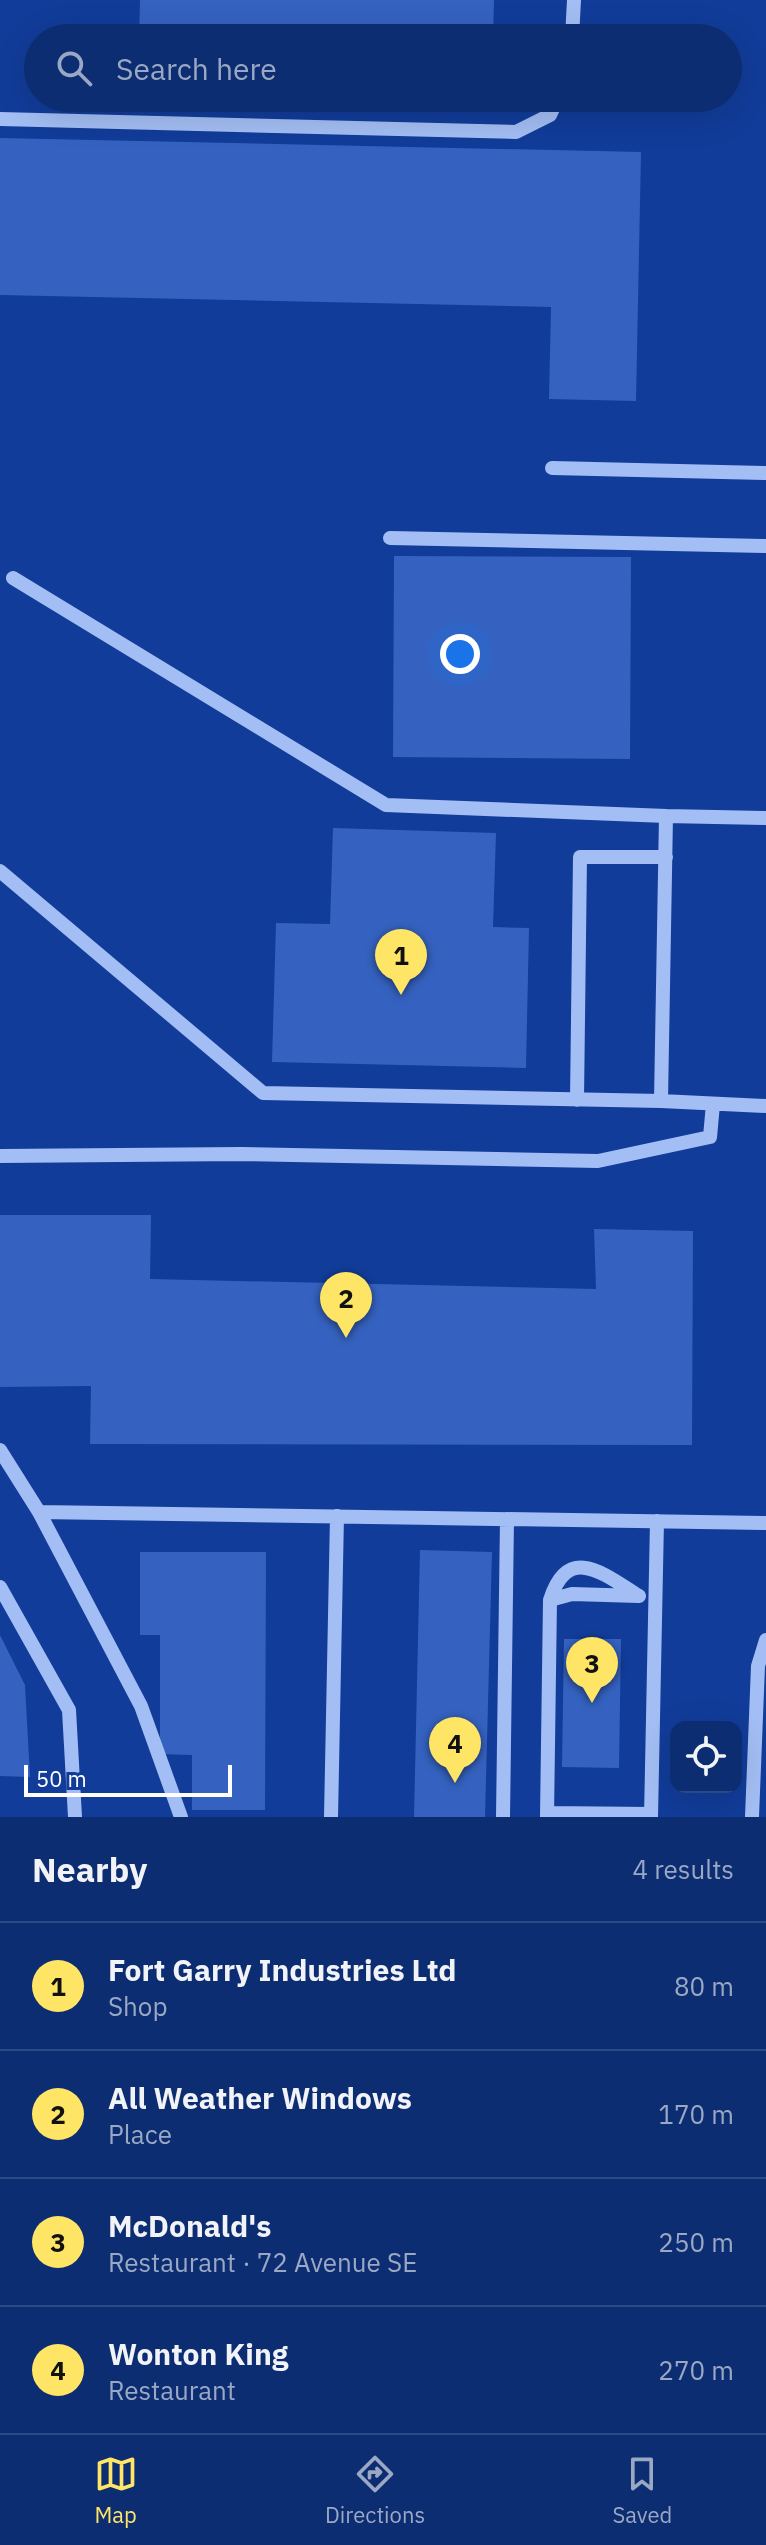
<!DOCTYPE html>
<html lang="en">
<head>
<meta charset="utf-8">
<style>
  :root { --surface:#0d2d73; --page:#163578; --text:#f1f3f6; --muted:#9aa8c4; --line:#2d4985; --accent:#ffe566 }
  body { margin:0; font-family:"IBM Plex Sans",sans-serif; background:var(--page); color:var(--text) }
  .controls { position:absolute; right:24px; bottom:24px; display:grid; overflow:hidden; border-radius:16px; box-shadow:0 8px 32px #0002 }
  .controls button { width:72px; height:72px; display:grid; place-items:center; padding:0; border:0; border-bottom:2px solid var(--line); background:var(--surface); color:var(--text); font:40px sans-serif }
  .scale { position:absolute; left:24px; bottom:20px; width:208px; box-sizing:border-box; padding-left:8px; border:4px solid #fff; border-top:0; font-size:22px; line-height:28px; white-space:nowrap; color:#fff; -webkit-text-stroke:6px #113c99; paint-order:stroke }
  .you { position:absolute; left:460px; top:654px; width:28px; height:28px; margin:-20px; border:6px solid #fff; border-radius:50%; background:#1a73e8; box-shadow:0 0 0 12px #1a73e833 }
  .badge { display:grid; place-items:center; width:52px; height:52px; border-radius:50%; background:var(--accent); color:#111; font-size:26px; font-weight:700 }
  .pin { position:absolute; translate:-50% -66px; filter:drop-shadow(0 2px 4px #0008) }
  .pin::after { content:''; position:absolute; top:42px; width:28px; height:24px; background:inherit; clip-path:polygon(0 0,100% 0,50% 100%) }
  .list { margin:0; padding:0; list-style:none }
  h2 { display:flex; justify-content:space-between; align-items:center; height:104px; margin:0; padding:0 32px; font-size:34px }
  h2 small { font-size:26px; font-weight:400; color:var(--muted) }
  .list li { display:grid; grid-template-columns:52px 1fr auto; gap:24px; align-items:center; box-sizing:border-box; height:128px; padding:0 32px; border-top:2px solid var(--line) }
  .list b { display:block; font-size:30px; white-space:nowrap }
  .list p { margin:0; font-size:26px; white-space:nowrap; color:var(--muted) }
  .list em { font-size:26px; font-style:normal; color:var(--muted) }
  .icon { flex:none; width:44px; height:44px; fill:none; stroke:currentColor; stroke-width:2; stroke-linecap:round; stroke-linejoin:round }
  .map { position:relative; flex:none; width:766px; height:1817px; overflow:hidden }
  .search { position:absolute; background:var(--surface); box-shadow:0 8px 32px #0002; left:24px; right:24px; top:24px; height:88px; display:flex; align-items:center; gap:20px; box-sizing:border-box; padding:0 28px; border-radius:44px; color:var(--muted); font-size:30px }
  .sheet { height:616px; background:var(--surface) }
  nav { display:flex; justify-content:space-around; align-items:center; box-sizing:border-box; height:112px; border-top:2px solid var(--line); background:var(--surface); font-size:22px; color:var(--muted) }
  nav a { display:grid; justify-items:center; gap:4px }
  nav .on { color:var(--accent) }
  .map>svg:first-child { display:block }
</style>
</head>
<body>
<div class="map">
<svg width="766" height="1817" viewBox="0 0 766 1817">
  <rect width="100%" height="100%" fill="#113c99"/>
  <path fill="#3562c0" d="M140,0H494L493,38H139Z
    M0,138L641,152L636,401L549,399L551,307L0,295Z
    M394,556L631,557L630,759L393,757Z
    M333,828L496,833L493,927L529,928L526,1068L272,1062L276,923L330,924Z
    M0,1215H151L150,1279L596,1289L594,1229L693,1231L692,1445L90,1444L91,1386L0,1387Z
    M420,1550L492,1552L485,1817H414Z
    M140,1552H266L265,1810H192V1755L160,1754V1635H140Z
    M0,1635L25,1685L30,1777L0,1776Z
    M564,1639H621L619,1768L562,1767Z"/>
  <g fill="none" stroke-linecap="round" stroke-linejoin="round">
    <path stroke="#a3bef4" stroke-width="14" d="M572,38L574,0
      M0,119L516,132L550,115L558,98
      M552,468L766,473
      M390,538L766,546
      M13,578L386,805L666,816
      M766,818L666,816L661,1101L766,1106
      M0,871L263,1093L661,1101
      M577,1100L580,857H666
      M0,1156L241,1154L598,1161L710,1137L713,1104
      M0,1450L39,1512
      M0,1587L69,1710L75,1817
      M550,1600L572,1594L639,1596
      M547,1813L651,1814
      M181,1817L141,1706L39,1512L766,1523
      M331,1817L337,1516
      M503,1817L507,1519
      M547,1817L550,1600C568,1543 604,1574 639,1596
      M651,1817L657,1521
      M752,1817L758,1666L766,1640"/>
  </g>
</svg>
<div class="controls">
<button><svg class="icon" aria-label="locate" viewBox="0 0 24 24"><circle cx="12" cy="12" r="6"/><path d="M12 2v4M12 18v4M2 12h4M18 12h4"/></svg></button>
</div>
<div class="scale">50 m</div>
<div class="you"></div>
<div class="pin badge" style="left:401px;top:995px">1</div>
<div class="pin badge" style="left:346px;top:1338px">2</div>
<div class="pin badge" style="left:592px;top:1703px">3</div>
<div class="pin badge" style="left:455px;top:1783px">4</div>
<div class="search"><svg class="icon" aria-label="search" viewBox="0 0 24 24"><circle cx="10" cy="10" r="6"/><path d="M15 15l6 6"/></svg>Search here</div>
</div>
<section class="sheet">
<h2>Nearby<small>4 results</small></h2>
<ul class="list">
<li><span class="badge">1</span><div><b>Fort Garry Industries Ltd</b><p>Shop</p></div><em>80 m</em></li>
<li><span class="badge">2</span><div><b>All Weather Windows</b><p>Place</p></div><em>170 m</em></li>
<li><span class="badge">3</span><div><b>McDonald's</b><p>Restaurant · 72 Avenue SE</p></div><em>250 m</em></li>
<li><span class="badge">4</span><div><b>Wonton King</b><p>Restaurant</p></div><em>270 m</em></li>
</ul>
</section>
<nav>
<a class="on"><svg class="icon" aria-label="map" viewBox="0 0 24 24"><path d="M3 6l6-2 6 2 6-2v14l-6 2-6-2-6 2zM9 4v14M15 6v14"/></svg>Map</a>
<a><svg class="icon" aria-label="directions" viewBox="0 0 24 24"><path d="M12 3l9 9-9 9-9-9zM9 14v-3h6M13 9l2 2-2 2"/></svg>Directions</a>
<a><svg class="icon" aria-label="saved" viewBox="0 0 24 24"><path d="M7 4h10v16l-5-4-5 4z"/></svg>Saved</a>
</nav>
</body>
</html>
